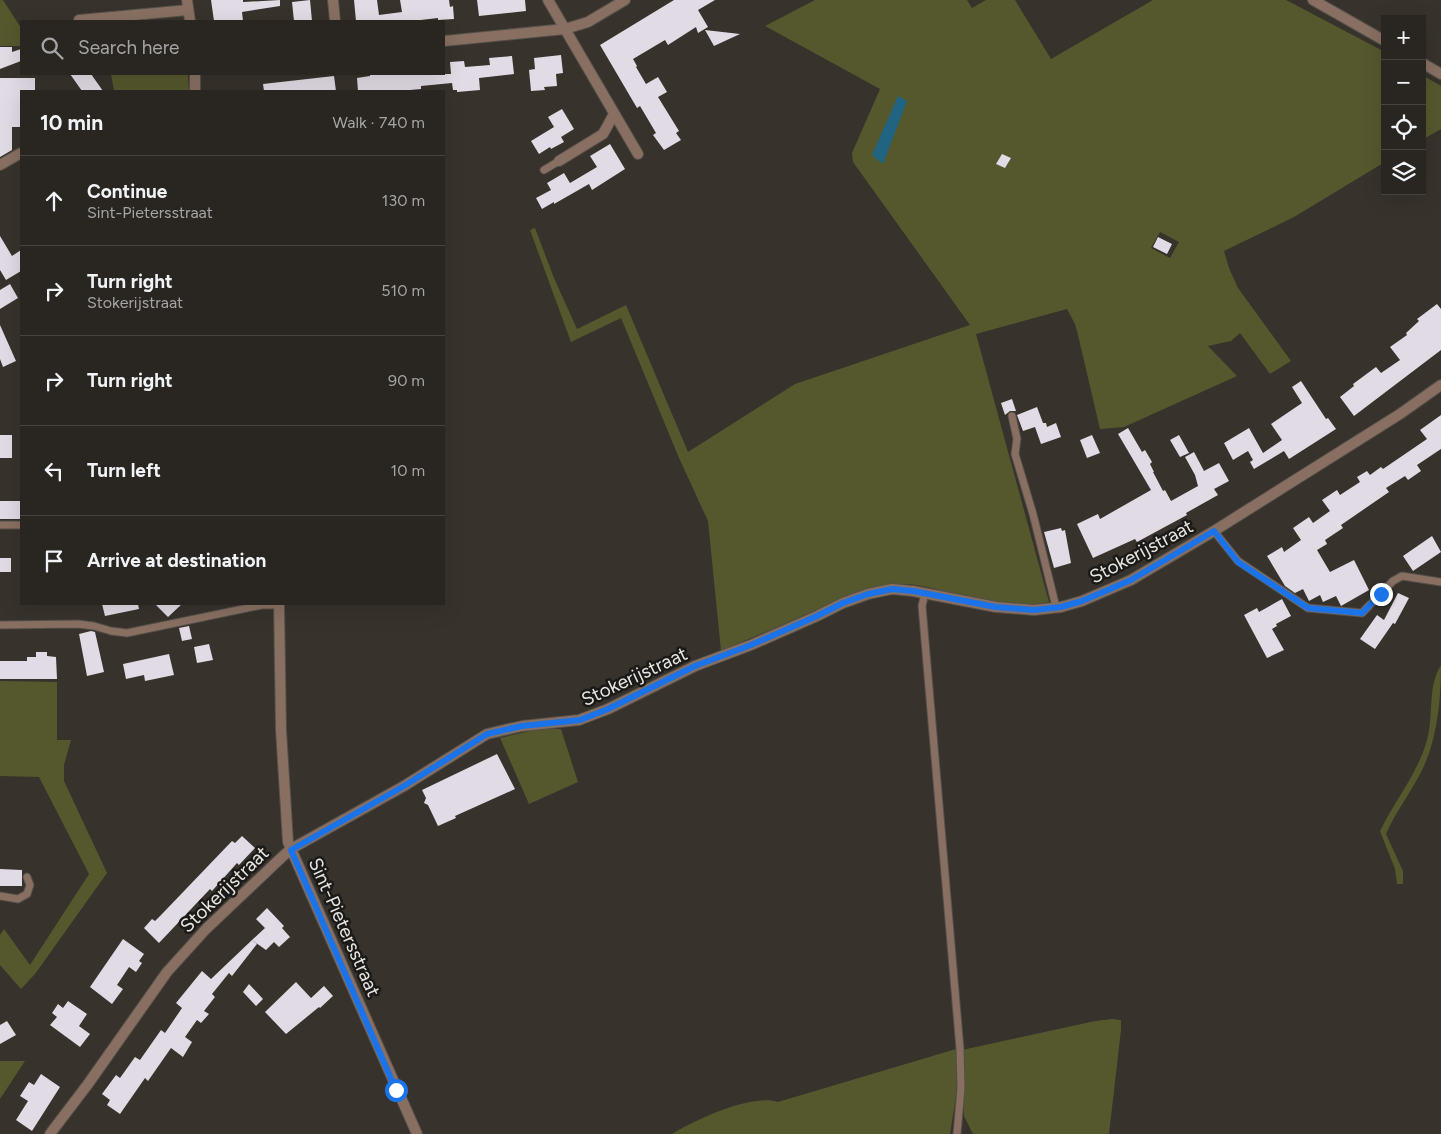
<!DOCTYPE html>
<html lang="en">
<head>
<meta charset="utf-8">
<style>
  :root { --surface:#292621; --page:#35322e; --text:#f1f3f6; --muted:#a5a5a5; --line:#45433f }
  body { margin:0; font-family:Figtree,sans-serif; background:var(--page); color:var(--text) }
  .controls { position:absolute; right:15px; top:15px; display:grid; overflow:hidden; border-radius:0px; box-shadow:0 5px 20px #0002 }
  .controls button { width:45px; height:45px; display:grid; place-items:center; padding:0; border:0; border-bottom:1px solid var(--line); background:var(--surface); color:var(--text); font:25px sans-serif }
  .stop { position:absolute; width:15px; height:15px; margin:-11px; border:4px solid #1a73e8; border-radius:50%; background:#fff }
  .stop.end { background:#1a73e8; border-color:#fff; box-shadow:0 1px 5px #0008 }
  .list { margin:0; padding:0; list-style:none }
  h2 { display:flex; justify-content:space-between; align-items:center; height:65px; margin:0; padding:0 20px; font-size:21px }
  h2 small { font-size:16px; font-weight:400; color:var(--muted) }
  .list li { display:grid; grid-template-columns:32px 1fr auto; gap:15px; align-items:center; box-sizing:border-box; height:90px; padding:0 20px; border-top:1px solid var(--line) }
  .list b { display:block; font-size:19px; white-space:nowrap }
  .list p { margin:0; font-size:16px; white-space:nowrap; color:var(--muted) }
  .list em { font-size:16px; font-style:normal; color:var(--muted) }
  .icon { flex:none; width:28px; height:28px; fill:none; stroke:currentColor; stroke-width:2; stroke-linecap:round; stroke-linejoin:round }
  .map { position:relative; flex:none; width:1441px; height:1134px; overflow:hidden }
  .search { position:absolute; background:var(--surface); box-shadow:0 5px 20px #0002; left:20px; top:20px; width:425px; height:55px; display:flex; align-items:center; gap:12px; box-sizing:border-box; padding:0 18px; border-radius:0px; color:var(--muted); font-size:19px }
  .panel { position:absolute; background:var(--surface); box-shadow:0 5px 20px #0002; left:20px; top:90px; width:425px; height:515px; border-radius:0px }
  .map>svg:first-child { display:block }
</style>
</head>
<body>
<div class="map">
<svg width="1441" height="1134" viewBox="0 0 1441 1134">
  <rect width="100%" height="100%" fill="#37322c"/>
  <path fill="#55582d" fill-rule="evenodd" d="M0,0H3L21,28V46H0Z
    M815,0H967L972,8L986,0H1015L1051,59L1153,0H1286L1385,52V162L1294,217L1224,251L1229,268L1238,288L1291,361L1270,374L1240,333L1231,341L1208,346L1237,376L1124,427L1100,429L1078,335L1075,324L1067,309L976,334L1049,602C1022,608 993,604 966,597C947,593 927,585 907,584C874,583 842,600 812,612C782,625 751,638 721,651L708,521L679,458L621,318L571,342L530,230L535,228L554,278L577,329L626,305L688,452L795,384L970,325L853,162L852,153L880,89L765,26ZM1160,232L1179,242L1170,258L1151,248Z
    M111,74H188L189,91H114Z
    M1422,75L1441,86V129L1422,140Z
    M1441,665C1441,700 1437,743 1420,774C1409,795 1395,813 1386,834L1403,871V884H1397L1395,869L1380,831C1395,800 1418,773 1427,740C1434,714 1427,688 1441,665Z
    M0,681L57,682V740H71L64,765V781L107,873L35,974L21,989L0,965V935L4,929L30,965L89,874L39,777L0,776Z
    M538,729H561L578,782L529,804L500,738Z
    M1112,1019L1121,1020V1030L1109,1134H973L964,1116L962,1050L1095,1021Z
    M956,1049L957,1090L950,1134H672C694,1120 753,1093 778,1102Z
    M0,1061H25L0,1099Z"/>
  <path fill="#206482" d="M898,96L907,101L883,164L872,155Z"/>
  <path fill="#e0dbe4" d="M211,0H243V2L280,0V6L242,12L243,21H214Z
    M310,0L312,21H294L292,2Z
    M354,0H377L379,15L402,12L400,0H449L450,7L453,6L454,19L438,20V18L412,21H356Z
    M477,0H525L526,11L479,16Z
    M674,0H715L698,10L708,27L698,33L696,27L668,45L665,40L633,59L637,66L636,67L646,84L658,77L667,92L658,97L679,131L676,133L681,140L664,150L653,135L656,133L640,106L637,108L600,45Z
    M705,30L740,34L714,46Z
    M0,47H12V52L21,49V61L0,69Z
    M561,55L563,73L556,74L557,86L544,87L545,90L531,91L529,70L535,69L534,58Z
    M512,56L514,74L479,78L480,90L457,92V90H453L452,83L421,86V89L399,91H358L357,78L370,76V75L451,74L450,62L464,61L465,67L490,65L489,58Z
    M70,74H91L103,91H82Z
    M334,76L336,91H264L263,84Z
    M0,78H35V91H21V127H12V150L0,157Z
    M562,109L574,129L561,137L564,142L551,149L550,147L539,154L531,141L554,127L548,117Z
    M610,144L625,169L592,190L589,184L554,204V202L542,209L536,198L551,190L547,183L564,173L570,183L597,167L590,156Z
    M1002,154L1011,158L1005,168L996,164Z
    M0,236L12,256L21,250V271L6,280L0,270Z
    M1158,237L1172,244L1167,254L1153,247Z
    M10,284L18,298L0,309V290Z
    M1437,304L1441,309V350L1354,416L1340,397L1354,386L1353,384L1376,367L1381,373L1400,360L1390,347L1407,335L1406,333L1419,321L1417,319Z
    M0,325L16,361L3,367L0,359Z
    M1301,381L1326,419L1328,418L1336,429L1289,459L1284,451L1254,469L1250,462L1253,460L1248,451L1233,460L1224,443L1249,428L1263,453L1282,440L1271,424L1302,403L1292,387Z
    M1012,399L1016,411H1010L1005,415L1001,403Z
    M1037,407L1043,423H1046L1047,427L1056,423L1061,437L1041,444L1035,427L1023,431L1017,415Z
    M1441,415V449L1417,465L1421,471L1408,480L1405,476L1386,488L1389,492L1341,525L1343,528L1325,540L1327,544L1317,550L1330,572L1354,560L1369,590L1341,606L1336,596L1323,602L1320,595L1309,601L1303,589L1295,593L1285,586L1267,556L1282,547L1284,552L1301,540L1293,528L1309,517L1313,523L1330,511L1322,500L1337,490L1340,495L1360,482L1357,477L1367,471L1370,475L1381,467L1383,469L1427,439L1420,430Z
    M1128,428L1142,452L1145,450L1152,462L1150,464L1154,472H1153L1163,491L1165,490L1171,501L1198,486L1195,475L1185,457L1194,452L1204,471L1219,463L1229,481L1214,489L1218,495L1186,513L1187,515L1137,542L1135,539L1093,558L1077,524L1098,514L1100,519L1151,490L1118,434Z
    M0,435H12V458H0Z
    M1092,435L1100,453L1087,458L1080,440Z
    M1179,435L1189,453L1180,457L1170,440Z
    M0,501H21V519H0Z
    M1061,528L1062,531L1065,530L1071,563L1054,568L1044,532Z
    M1432,536L1441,552L1413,571L1403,556Z
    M0,558H11V572H0Z
    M1398,593L1409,598L1395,624L1393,623L1375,649L1360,639L1377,615L1384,620Z
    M1282,599L1291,616L1276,624L1277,626L1272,629L1284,650L1267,658L1244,615L1257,608L1259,612Z
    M102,604H138L139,609L105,616Z
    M155,604H182L168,617Z
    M189,626L192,639L182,641L179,628Z
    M91,631L95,632L104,672L87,676L79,634Z
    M209,644L213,660L197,663L194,647Z
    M36,652H47V656L56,657L57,679H0V661H27V657H36Z
    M169,654L174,675L145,681L144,675L126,679L123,664Z
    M497,754L515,789L455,816L456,818L438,826L428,805L424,803L426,798L422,790Z
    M242,836L255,848L239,865L237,863L212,891L210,889L159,943L144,928L152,919L155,921L162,914L232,841L235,843Z
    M0,869L22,870V886H0Z
    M267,908L284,926L282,928L290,937L279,947L274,942L266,950L252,940L265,928L256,919Z
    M123,939L144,954L139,961L142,963L136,972L129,967L117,985L123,989L112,1004L90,987Z
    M252,940L257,944L232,976L229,973L212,994L215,997L204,1011L209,1014L201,1023L197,1020L185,1037L192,1042L183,1057L171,1048L148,1081L145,1078L120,1114L107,1105L110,1100L102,1094L116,1075L120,1078L135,1057L140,1060L161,1030L165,1033L182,1008L176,1003L202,971L211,979Z
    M296,982L311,998L324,986L333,996L320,1008L319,1007L286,1034L265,1012Z
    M249,984L263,999L256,1006L243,992Z
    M68,1001L87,1014L79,1026L90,1034L80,1047L50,1025L57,1017L52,1013L58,1004L63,1008Z
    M7,1021L16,1035L0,1044V1025Z
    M41,1074L60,1087L32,1131L16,1120L28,1101L20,1096L29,1082L34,1085Z"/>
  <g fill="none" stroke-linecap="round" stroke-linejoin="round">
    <g stroke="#534f49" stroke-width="9">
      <path id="service" d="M544,170L559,161
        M1012,416L1017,439L1015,454L1033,514L1056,607
        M0,525H21
        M1214,531L1238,561L1308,608L1362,613L1393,581L1402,576L1441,582
        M925,593L922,606L960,1049L961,1088L957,1134
        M0,625L78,624L94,626L111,631L127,633L262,605H279
        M0,896L18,899L27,894L30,885L27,877"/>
    </g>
    <g stroke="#534f49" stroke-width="12">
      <path id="minor" d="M187,0L190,21
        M333,0L335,21
        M548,0L638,154
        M79,20L188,10
        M444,41L565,29L588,22L625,0
        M195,74V91
        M559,161L603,134L614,114
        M0,165L21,153
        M279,604L281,730L288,842L417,1134
        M50,1134L88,1084L167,972L206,929L282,857L291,849L404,786L487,734L522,726L579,720L608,709L695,666L751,645L817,616L843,603L868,594L892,589L913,591L996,607L1034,610L1061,607L1082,601L1131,580L1214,531L1400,414L1441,385"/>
    </g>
    <g stroke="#534f49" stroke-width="12">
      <path id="tertiary" d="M1313,0L1385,41
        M1422,63L1441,74"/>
    </g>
    <use href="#service" stroke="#886f62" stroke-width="7"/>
    <use href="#minor" stroke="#886f62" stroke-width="10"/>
    <use href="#tertiary" stroke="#886f62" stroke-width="10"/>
  </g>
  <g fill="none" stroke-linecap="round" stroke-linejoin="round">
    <path stroke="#1a73e8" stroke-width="6" d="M396,1090L291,850L404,786L487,734L522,726L580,720L608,709L695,666L751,645L817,616L843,603L868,594L892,589L913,591L996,607L1034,610L1061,607L1082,601L1131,580L1214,531L1238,562L1308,608L1362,613L1381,594"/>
  </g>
  <g text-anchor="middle" stroke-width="5" stroke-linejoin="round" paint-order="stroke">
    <g font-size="19" fill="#e7e5e1" stroke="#1c1a18">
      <text transform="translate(1141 551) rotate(-28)" y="7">Stokerijstraat</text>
      <text transform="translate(634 676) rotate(-25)" y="7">Stokerijstraat</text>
      <text transform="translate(224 889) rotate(-44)" y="7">Stokerijstraat</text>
      <text transform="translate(345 927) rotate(66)" y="7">Sint-Pietersstraat</text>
    </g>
  </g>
</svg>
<div class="controls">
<button>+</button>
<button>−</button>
<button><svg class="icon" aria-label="locate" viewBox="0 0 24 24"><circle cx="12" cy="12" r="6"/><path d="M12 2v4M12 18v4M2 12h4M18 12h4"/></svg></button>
<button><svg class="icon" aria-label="layers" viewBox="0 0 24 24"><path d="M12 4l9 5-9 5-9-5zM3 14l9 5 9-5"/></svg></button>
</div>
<div class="stop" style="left:396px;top:1090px"></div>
<div class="stop end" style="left:1381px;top:594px"></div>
<div class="search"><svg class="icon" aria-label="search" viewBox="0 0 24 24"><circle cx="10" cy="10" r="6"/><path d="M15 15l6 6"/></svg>Search here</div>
<section class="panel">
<h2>10 min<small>Walk · 740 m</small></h2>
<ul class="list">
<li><svg class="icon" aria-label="ahead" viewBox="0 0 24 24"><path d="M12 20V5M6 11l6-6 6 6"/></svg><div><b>Continue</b><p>Sint-Pietersstraat</p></div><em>130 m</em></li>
<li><svg class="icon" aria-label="right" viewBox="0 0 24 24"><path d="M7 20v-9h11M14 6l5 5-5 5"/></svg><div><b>Turn right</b><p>Stokerijstraat</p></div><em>510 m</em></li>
<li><svg class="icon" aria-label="right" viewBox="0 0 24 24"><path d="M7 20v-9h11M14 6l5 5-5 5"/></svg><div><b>Turn right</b></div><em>90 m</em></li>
<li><svg class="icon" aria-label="left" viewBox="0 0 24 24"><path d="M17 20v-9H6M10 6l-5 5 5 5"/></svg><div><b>Turn left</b></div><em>10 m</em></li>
<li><svg class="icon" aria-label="arrive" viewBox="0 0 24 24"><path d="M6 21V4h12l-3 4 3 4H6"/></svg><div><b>Arrive at destination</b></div></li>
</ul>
</section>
</div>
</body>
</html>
